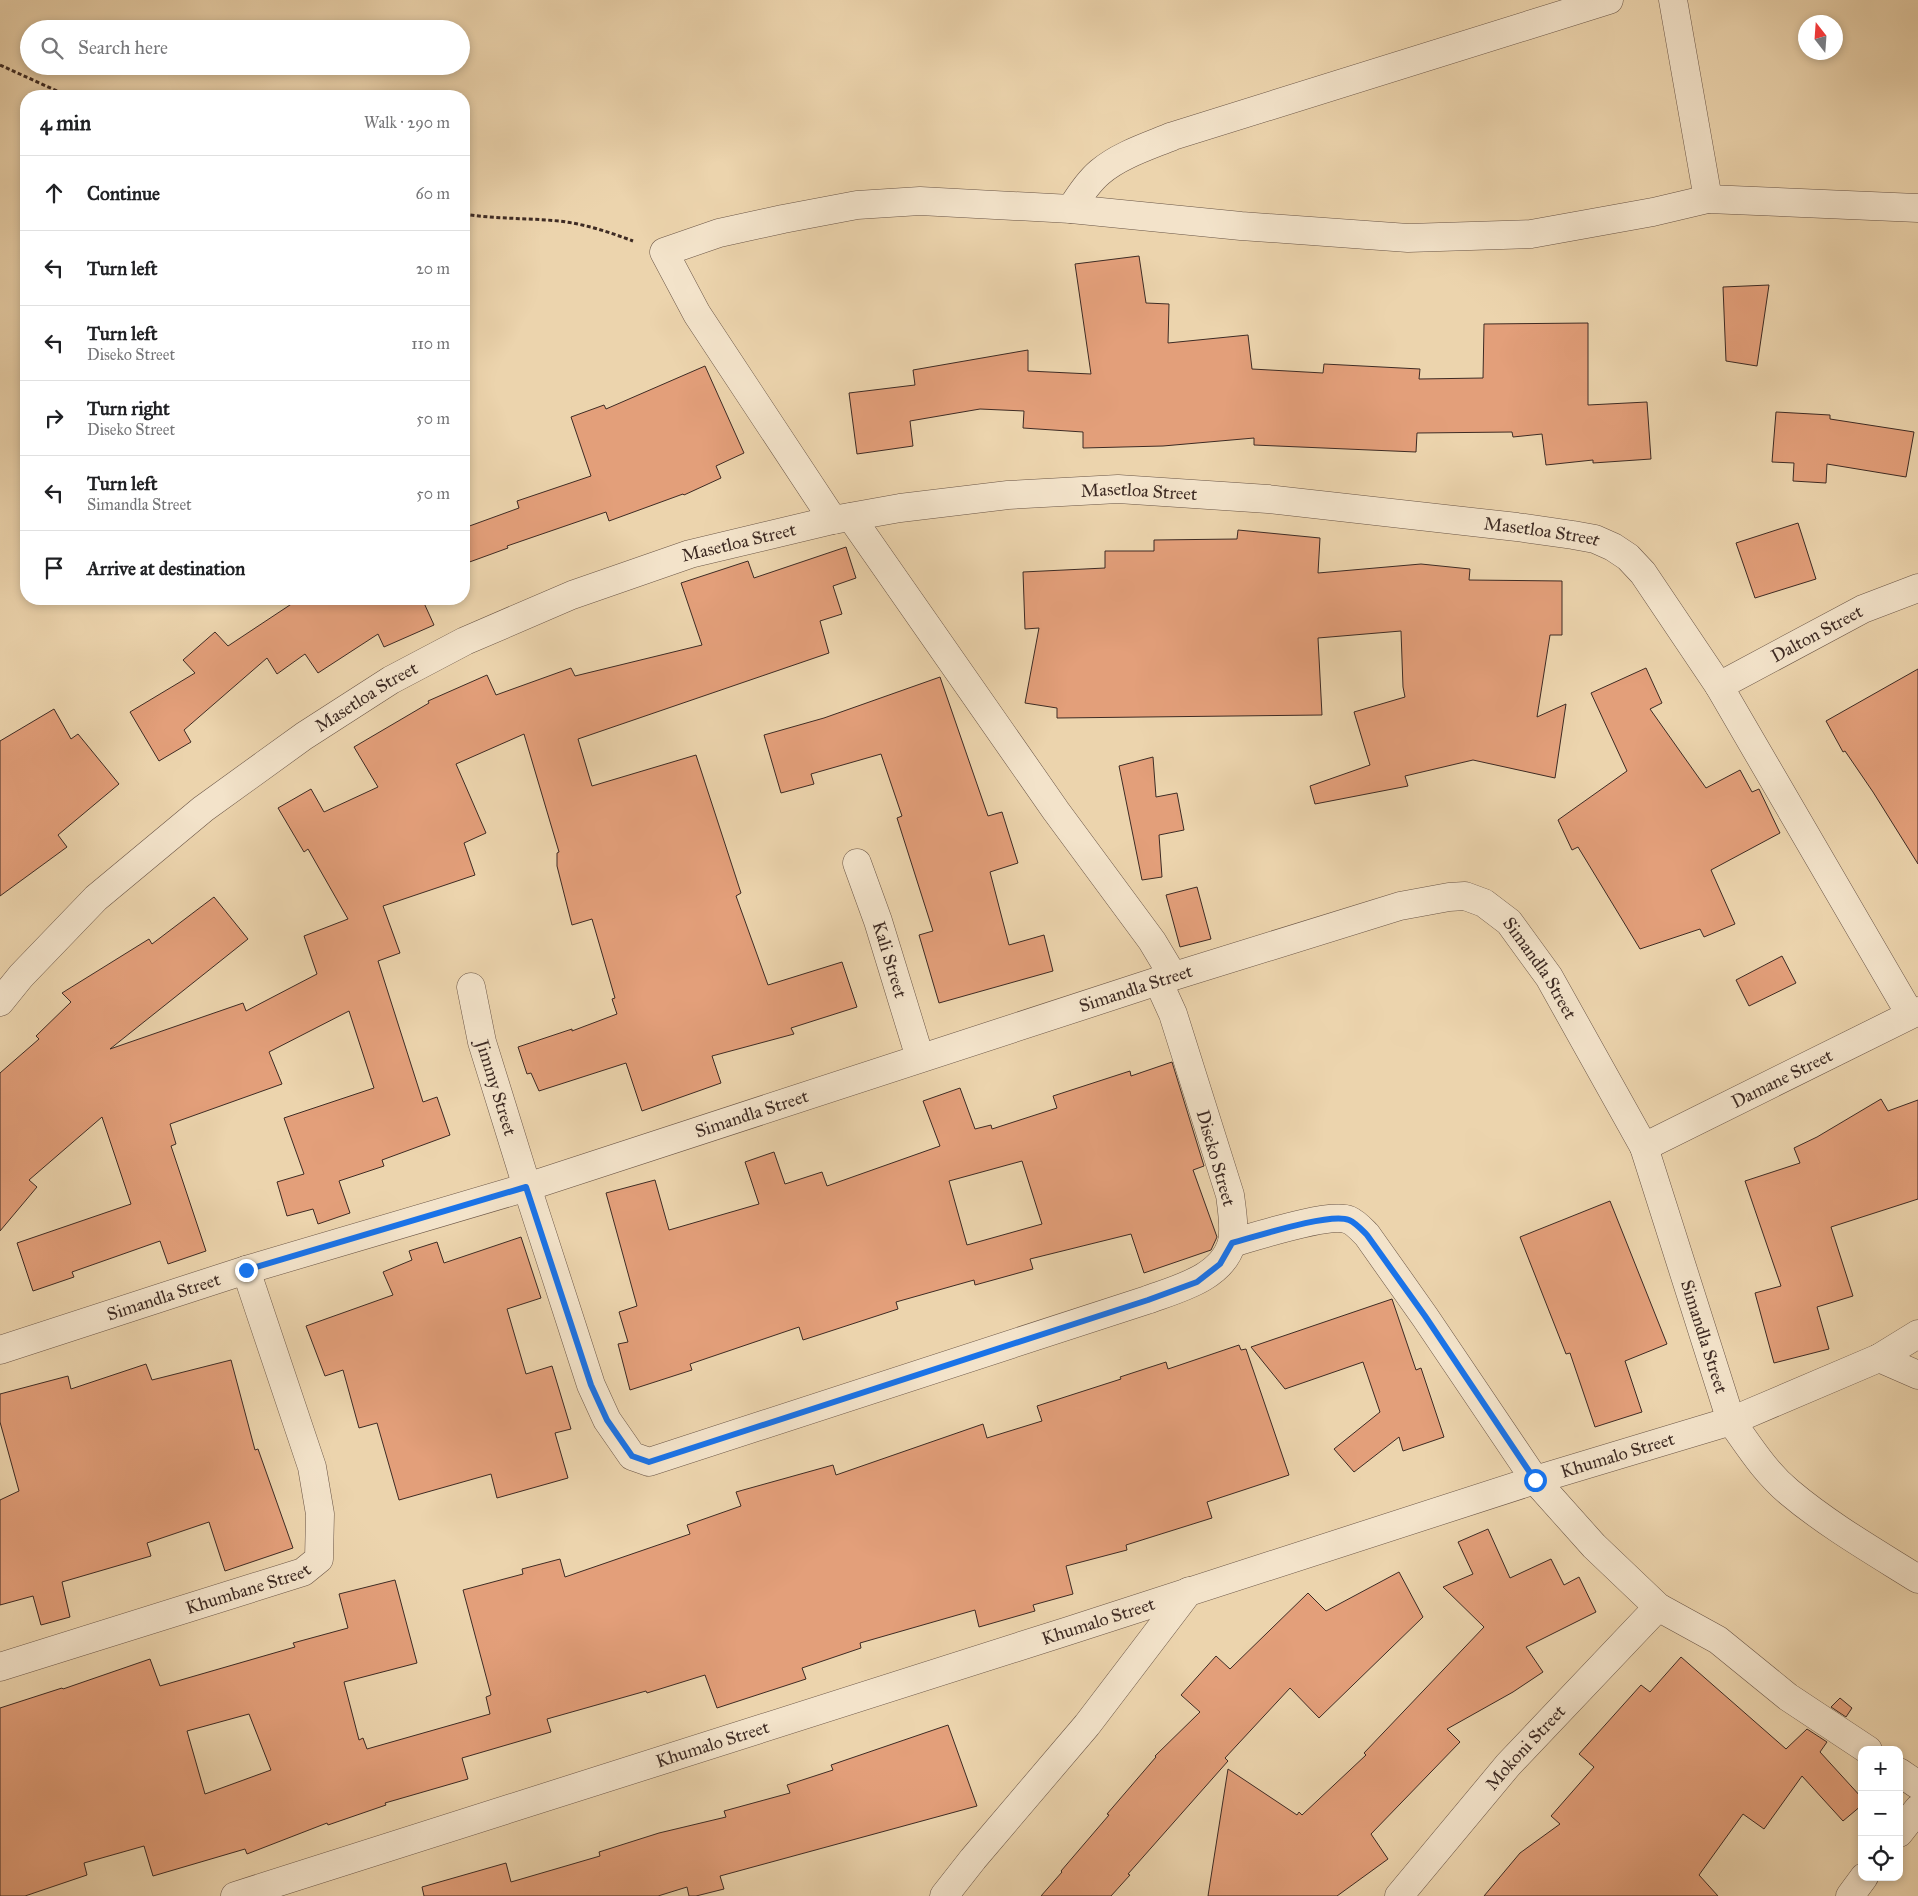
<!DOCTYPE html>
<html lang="en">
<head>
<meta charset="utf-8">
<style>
  :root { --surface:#fff; --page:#f6f6f6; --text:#202124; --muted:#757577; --line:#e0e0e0 }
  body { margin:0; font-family:"IM FELL Great Primer",serif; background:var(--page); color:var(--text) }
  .controls { position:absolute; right:15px; bottom:15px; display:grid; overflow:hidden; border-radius:10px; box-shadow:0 2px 8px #0003 }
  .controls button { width:45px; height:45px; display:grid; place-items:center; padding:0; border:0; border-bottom:1px solid var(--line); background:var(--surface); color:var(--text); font:25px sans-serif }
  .compass { position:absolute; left:1798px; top:15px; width:45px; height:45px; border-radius:50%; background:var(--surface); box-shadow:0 2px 8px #0003; rotate:343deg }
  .stop { position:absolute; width:15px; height:15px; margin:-11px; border:4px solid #1a73e8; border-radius:50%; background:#fff }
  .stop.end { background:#1a73e8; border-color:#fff; box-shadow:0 1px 5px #0008 }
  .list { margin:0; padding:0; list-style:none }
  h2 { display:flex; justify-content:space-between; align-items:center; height:65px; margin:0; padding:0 20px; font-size:21px }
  h2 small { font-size:16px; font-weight:400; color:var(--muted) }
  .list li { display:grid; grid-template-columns:32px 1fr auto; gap:15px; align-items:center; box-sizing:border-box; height:75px; padding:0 20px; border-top:1px solid var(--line) }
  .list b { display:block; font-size:19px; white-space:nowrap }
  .list p { margin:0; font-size:16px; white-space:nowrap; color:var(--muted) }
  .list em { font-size:16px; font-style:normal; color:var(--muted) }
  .icon { flex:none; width:28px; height:28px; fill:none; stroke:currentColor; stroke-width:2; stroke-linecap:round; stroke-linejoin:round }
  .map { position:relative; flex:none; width:1918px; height:1896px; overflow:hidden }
  .search { position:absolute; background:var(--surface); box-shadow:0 2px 8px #0003; left:20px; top:20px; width:450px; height:55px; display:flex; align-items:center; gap:12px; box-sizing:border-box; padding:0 18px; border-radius:28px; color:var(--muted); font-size:19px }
  .panel { position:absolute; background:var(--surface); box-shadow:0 2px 8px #0003; left:20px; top:90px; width:450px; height:515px; border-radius:20px }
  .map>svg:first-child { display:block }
</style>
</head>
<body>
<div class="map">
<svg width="1918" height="1896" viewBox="0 0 1918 1896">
  <rect width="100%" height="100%" fill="#ecd4ad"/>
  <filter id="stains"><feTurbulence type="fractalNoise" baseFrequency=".004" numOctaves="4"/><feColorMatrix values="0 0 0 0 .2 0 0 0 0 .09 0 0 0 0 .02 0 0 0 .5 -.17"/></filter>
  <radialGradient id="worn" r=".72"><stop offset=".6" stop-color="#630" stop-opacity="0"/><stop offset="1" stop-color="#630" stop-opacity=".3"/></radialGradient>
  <path fill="#e39f7a" stroke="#3e2b24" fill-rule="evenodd" d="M1139,256L1146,303L1169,304L1168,343L1248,335L1252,369L1323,373L1324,364L1420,369L1419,379L1483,378L1484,324L1588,323V405L1647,402L1651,459L1593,463V460L1546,465L1542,434L1513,437L1512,432L1417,433L1416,452L1254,445V438L1163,446L1083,448V432L1023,428L1024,411L980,409L910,421L913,446L857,454L849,393L915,385L913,370L1028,350V371L1091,374L1075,264Z
    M1769,285L1757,366L1726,361L1723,287Z
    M705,366L744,453L716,466L721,478L684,495L683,494L609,521L606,512L507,546L508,548L464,564V528L519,508L517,501L591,476L571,417L604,405L606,409Z
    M1776,412L1830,415V419L1914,432L1906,477L1827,464L1826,483L1793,481L1794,463L1772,462Z
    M1798,523L1816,579L1755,598L1736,543Z
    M1238,530L1320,538L1318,573L1421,564L1470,569L1469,580L1562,581V635H1550L1537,717L1566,704L1555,778L1473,760L1405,776L1408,786L1315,804L1310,786L1370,765L1354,712L1405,697L1403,687L1401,631L1318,638L1322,715L1057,718V708L1025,703L1039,628L1025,629L1023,572L1105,568V551H1154V540L1237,539Z
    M846,547L856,578L833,586L842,614L820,621L829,653L578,739L592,786L696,755L741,893L736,896L768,985L842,962L857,1007L791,1028L794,1034L712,1056L721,1083L642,1111L626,1063L539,1091L531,1073L527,1074L518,1047L572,1029V1031L617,1014L612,999L615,998L592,919L572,925L557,866V853L559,852L524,734L456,764L486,833L464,843L475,875L383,906L400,953L378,961L423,1102L437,1097L450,1135L382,1160L384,1166L339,1181L350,1213L318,1224L313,1209L287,1216L277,1182L304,1174L284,1118L374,1088L349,1011L269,1052L282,1084L170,1124L176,1144L171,1146L206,1251L168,1264L160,1241L72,1272L74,1277L33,1291L17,1243L131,1204L102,1117L29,1180L37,1187L0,1231V1073L39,1039L36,1036L71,1002L62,993L149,939L152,944L214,897L248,939L110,1049L243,1003L246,1011L317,974L304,936L348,919L308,849L304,852L278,808L311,789L324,812L378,787L354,747L429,703L428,701L487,675L496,695L571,668L575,676L702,645L681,583L748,561L754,578Z
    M299,599H432L424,603L434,625L384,647L378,634L318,673L305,654L277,674L267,658L184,730L191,742L159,761L130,712L195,673L183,660L215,632L228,646Z
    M1646,668L1662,703L1650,709L1706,788L1740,770L1752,792L1759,789L1780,833L1711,870L1735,924L1704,937L1700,929L1640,949L1578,847L1572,850L1558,820L1627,771L1591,693Z
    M1918,669V864L1873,792L1845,751L1843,752L1826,721Z
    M940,677L988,816L1002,812L1018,863L990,872L1009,945L1044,935L1053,971L939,1003L919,935L933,931L897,818L902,816L881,754L811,774L814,784L781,793L764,735L824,718Z
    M54,709L71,739L78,734L119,784L58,835L67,847L0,896V741Z
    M1153,757L1156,797L1177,793L1184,830L1159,835L1162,877L1142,880L1119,766Z
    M1197,887L1211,939L1180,947L1166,895Z
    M1782,956L1796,983L1749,1006L1736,980Z
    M1172,1062L1204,1166L1193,1170L1217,1237L1211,1250L1144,1273L1131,1234L1030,1259L1033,1269L975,1285L974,1280L896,1302L898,1309L803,1340L799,1327L690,1364L692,1370L630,1390L618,1344L628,1342L619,1312L637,1306L606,1193L655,1180L669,1230L759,1204L745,1162L774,1152L785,1184L822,1172L827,1186L940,1146L923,1101L960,1088L975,1129L991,1125L992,1129L1057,1108L1053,1096L1130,1071L1131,1076ZM1022,1161L1042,1224L967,1245L949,1181Z
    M1881,1099L1888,1111L1918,1100V1199L1831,1227L1853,1296L1817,1307L1829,1349L1774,1363L1755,1293L1781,1286L1745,1181L1800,1163L1794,1148L1817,1137Z
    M1610,1201L1667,1344L1625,1361L1642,1412L1595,1427L1570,1353L1566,1354L1520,1237Z
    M521,1237L541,1298L507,1309L526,1374L552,1366L571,1429L555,1433L568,1478L497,1498L491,1474L399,1500L377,1423L359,1428L343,1370L325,1376L306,1326L393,1295L383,1272L412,1260L409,1251L437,1242L444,1263Z
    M1392,1299L1416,1370L1421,1368L1444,1437L1403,1451L1399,1437L1354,1472L1334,1449L1380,1412L1363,1362L1285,1389L1251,1347Z
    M1239,1345L1241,1350L1246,1349L1289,1475L1207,1502L1212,1518L1126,1545L1127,1550L1066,1566L1073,1594L1033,1605L1035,1611L979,1627L975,1610L860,1643L861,1648L802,1668L806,1679L717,1708L705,1675L647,1693L646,1691L547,1719L551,1732L462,1758L468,1779L385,1803L386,1805L328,1825L327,1823L247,1854L245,1849L153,1876L144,1846L84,1863L87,1875L25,1896H0V1708L62,1688L63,1689L150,1659L160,1686L295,1647L293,1643L348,1628L339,1594L395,1580L417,1663L344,1682L359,1740L363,1738L367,1749L490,1714L486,1697L491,1695L463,1590L523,1574L522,1569L560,1559L565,1577L690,1534L687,1525L741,1506L736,1492L833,1465L836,1475L983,1424L987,1438L1042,1421L1037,1406L1121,1379L1120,1377L1166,1362L1168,1369ZM249,1714L271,1770L205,1794L187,1731Z
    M231,1360L255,1450L258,1449L293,1548L225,1571L209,1522L147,1543L151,1556L62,1582L70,1617L41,1625L33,1596L0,1605V1500L19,1491L0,1422V1394L68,1376L71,1389L146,1364L152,1380Z
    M1488,1529L1510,1578L1551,1559L1564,1585L1579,1577L1596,1612L1526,1647L1543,1672L1513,1692L1447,1729L1460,1742L1371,1834L1388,1859L1337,1896H1208L1228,1769L1297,1815L1299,1812L1302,1815L1366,1755L1364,1753L1484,1627L1443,1587L1473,1574L1458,1542Z
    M1399,1572L1423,1617L1319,1718L1290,1688L1225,1758L1228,1761L1128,1874L1130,1875L1111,1896H1041L1062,1872L1061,1871L1109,1815L1107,1814L1156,1757L1155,1756L1200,1712L1181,1695L1216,1656L1230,1669L1308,1593L1326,1611Z
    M1681,1657L1786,1749L1807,1729L1827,1742L1820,1752L1862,1798V1805L1843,1821L1802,1776L1764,1829L1743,1814L1699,1875L1718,1896H1484L1520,1853L1560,1824L1551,1816L1594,1767L1579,1754L1641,1685L1650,1692Z
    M1840,1698L1852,1708L1846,1717L1831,1707Z
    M948,1725L977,1806L720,1876L724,1889L696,1896H689L687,1887L658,1896H424L422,1887L506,1863L511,1882L600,1856L599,1852L659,1833L726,1817L724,1811L790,1793L787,1785L833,1770L831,1765Z"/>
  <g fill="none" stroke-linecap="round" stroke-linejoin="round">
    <g stroke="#6a5546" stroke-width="29">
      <g id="minor">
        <path d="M1673,0L1708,199"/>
        <path d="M1071,209C1079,196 1088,182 1100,172C1120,155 1149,146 1173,136L1609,0"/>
        <path d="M851,517L1056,811L1152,941L1173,976"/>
        <path d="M833,520L697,314L664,252L719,233L783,219L857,205L920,201L1071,209L1241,226L1408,238L1531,234L1653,212L1708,199L1918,208"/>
        <path id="s1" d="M1719,686L1863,609L1918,588"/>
        <path id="s2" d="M857,863L878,921L920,1058"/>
        <path id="s3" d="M471,987L482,1042L527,1187L591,1385L607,1420L632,1456L649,1462L1147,1300C1177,1289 1223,1278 1232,1242C1235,1228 1232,1210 1230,1195L1173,1014L1158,981"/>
        <path id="s4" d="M0,1002L21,976L96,898L203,809L304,736L391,680L465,641L572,595L690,554L833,520L900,508L1008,495L1118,489L1268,499L1517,527L1573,535L1595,539L1613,547L1628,557L1643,573L1719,686L1910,1014"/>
        <path id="s5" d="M1644,1147L1918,1011"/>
        <path d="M1232,1243C1254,1237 1330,1212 1349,1220C1356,1223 1362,1230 1367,1235L1425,1317L1535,1480L1594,1546L1658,1607L1718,1640L1788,1697L1868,1750"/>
        <path id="s6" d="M0,1350L246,1270L527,1187L1158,981L1400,906L1449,897L1465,896L1484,903L1509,922L1549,977L1644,1147L1731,1421C1749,1446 1765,1472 1789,1492C1828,1525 1875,1552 1918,1579"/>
        <path d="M1879,1358L1918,1375"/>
        <path id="s7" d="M0,1667L303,1572L319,1559L320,1514L312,1467L246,1270"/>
        <path d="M1899,1772L1918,1785"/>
        <path d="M1899,1833L1918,1809"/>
        <path id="s8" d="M235,1896L1068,1631L1535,1480L1731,1421L1879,1358L1918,1334"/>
        <path d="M944,1896L973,1859L1087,1725L1189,1591"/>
        <path id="s9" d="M1399,1896L1508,1765L1658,1607"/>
        <path d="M1850,1896L1864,1877"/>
      </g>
    </g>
    <path stroke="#3e2b24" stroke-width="3" stroke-dasharray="4 2.5" stroke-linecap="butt" d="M0,65L68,96
      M464,214C495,219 527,218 559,221C585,224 609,232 633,241"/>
    <use href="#minor" stroke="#f3e3ca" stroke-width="28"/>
  </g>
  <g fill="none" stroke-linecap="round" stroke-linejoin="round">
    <path stroke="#1a73e8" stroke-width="6" d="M246,1270L526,1187L591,1385L607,1420L632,1456L649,1462L1148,1300L1197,1282L1220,1264L1232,1243C1255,1237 1330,1212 1349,1220C1356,1223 1362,1230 1367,1235L1425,1316L1535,1480"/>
  </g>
  <g text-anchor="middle" stroke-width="5" stroke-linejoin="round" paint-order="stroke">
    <g font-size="18" fill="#3e2b24" stroke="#f3e3ca">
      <text dy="6" stroke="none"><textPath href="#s4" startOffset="1289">Masetloa Street</textPath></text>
      <text dy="6" stroke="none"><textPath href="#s4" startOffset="1694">Masetloa Street</textPath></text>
      <text dy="6" stroke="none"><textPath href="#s4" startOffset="884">Masetloa Street</textPath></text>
      <text dy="6" stroke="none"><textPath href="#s1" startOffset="111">Dalton Street</textPath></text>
      <text dy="6" stroke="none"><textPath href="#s4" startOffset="479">Masetloa Street</textPath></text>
      <text dy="6" stroke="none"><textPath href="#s2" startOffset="102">Kali Street</textPath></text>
      <text dy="6" stroke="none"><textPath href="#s6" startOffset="1642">Simandla Street</textPath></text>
      <text dy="6" stroke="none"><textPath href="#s6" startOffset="1192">Simandla Street</textPath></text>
      <text dy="6" stroke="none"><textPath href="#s5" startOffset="154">Damane Street</textPath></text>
      <text dy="6" stroke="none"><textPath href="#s3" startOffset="104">Jimmy Street</textPath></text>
      <text dy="6" stroke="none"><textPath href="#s6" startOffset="788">Simandla Street</textPath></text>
      <text transform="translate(1216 1158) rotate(74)" y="6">Diseko Street</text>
      <text dy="6" stroke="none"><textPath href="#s6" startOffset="172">Simandla Street</textPath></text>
      <text dy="6" stroke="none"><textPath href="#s6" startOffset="2048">Simandla Street</textPath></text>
      <text dy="6" stroke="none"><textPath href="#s8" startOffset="1451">Khumalo Street</textPath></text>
      <text dy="6" stroke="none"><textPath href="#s7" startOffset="260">Khumbane Street</textPath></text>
      <text dy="6" stroke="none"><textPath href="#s8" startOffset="906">Khumalo Street</textPath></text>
      <text dy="6" stroke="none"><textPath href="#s8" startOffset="501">Khumalo Street</textPath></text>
      <text dy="6" stroke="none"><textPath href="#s9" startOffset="195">Mokoni Street</textPath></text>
    </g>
  </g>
  <rect width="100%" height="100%" filter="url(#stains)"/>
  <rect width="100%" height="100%" fill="url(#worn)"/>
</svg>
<div class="controls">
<button>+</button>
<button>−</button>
<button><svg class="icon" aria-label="locate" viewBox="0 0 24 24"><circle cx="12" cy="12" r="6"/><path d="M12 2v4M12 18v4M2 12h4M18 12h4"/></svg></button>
</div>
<svg class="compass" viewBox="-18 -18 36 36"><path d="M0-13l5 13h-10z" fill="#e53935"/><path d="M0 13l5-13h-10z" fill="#757577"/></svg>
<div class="stop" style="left:1535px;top:1480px"></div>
<div class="stop end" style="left:246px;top:1270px"></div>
<div class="search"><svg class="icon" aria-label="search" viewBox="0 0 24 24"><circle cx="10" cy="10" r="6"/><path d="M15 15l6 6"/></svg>Search here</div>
<section class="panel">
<h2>4 min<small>Walk · 290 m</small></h2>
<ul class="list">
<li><svg class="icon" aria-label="ahead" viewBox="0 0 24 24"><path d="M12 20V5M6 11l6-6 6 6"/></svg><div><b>Continue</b></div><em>60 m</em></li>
<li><svg class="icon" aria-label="left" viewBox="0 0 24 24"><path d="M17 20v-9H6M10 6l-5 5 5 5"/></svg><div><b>Turn left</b></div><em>20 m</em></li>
<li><svg class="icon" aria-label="left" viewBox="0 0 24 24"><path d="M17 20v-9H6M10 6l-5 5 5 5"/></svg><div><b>Turn left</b><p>Diseko Street</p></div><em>110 m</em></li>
<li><svg class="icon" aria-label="right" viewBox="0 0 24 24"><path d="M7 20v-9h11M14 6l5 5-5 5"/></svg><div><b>Turn right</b><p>Diseko Street</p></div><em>50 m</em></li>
<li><svg class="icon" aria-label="left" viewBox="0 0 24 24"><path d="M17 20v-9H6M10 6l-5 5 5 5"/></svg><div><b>Turn left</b><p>Simandla Street</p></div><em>50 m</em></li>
<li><svg class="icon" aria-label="arrive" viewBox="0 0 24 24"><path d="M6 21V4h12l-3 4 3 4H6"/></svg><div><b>Arrive at destination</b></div></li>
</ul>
</section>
</div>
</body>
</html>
